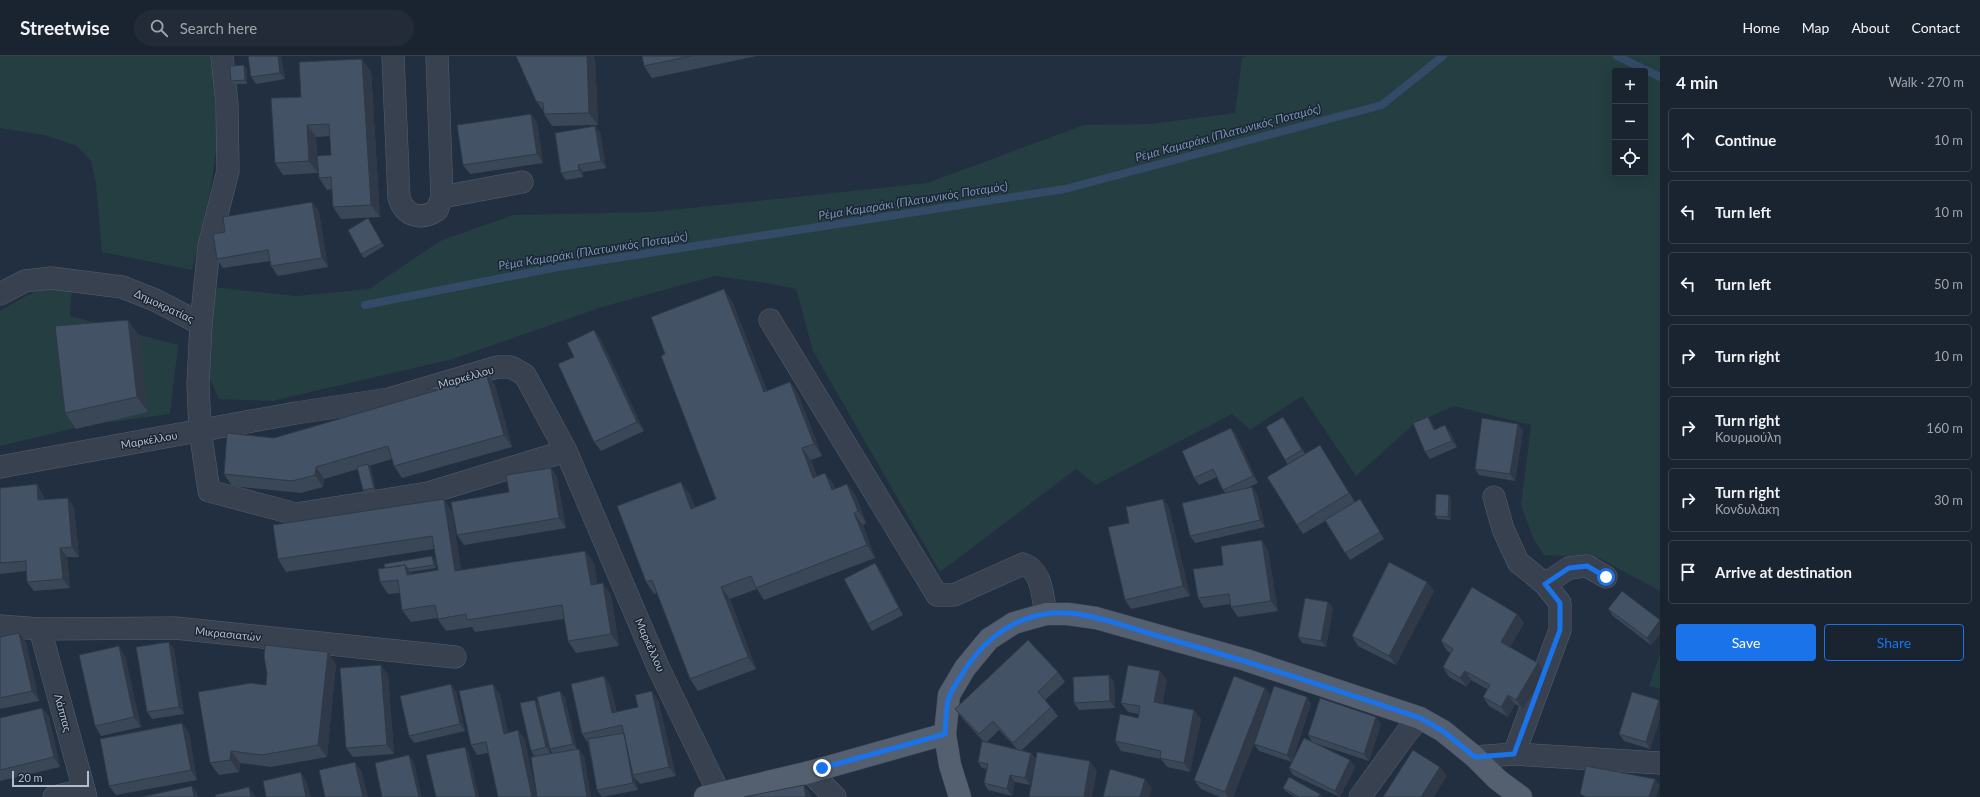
<!DOCTYPE html>
<html lang="en">
<head>
<meta charset="utf-8">
<style>
  :root { --surface:#1a2330; --page:#232b38; --text:#f1f3f6; --muted:#9fa4ab; --line:#38404c; --accent:#1a73e8 }
  body { margin:0; font-family:Lato,sans-serif; background:var(--page); color:var(--text) }
  .controls { position:absolute; right:12px; top:12px; display:grid; overflow:hidden; border-radius:4px; box-shadow:0 4px 16px #0002 }
  .controls button { width:36px; height:36px; display:grid; place-items:center; padding:0; border:0; border-bottom:1px solid var(--line); background:var(--surface); color:var(--text); font:20px sans-serif }
  .scale { position:absolute; left:12px; bottom:10px; width:77px; box-sizing:border-box; padding-left:4px; border:2px solid #b3bccb; border-top:0; font-size:11px; line-height:14px; white-space:nowrap; color:#b3bccb; -webkit-text-stroke:3px #1b2635; paint-order:stroke }
  .stop { position:absolute; width:12px; height:12px; margin:-9px; border:3px solid #1a73e8; border-radius:50%; background:#fff }
  .stop.end { background:#1a73e8; border-color:#fff; box-shadow:0 1px 4px #0008 }
  .list { margin:0; padding:0; list-style:none }
  h2 { display:flex; justify-content:space-between; align-items:center; height:52px; margin:0; padding:0 16px; font-size:17px }
  h2 small { font-size:13px; font-weight:400; color:var(--muted) }
  .list li { display:grid; grid-template-columns:26px 1fr auto; gap:12px; align-items:center; box-sizing:border-box; height:64px; margin:0 8px 8px; padding:0 8px; border:1px solid var(--line); border-radius:4px }
  .list b { display:block; font-size:15px; white-space:nowrap }
  .list p { margin:0; font-size:13px; white-space:nowrap; color:var(--muted) }
  .list em { font-size:13px; font-style:normal; color:var(--muted) }
  .actions { display:flex; gap:8px; padding:12px 16px }
  .actions a { flex:1; padding:9px 0; border:1px solid var(--accent); border-radius:4px; text-align:center; font-size:14px; color:var(--accent) }
  .actions .main { background:var(--accent); color:#fff }
  .icon { flex:none; width:22px; height:22px; fill:none; stroke:currentColor; stroke-width:2; stroke-linecap:round; stroke-linejoin:round }
  .map { position:relative; flex:none; width:1660px; height:741px; overflow:hidden }
  header { display:flex; align-items:center; gap:24px; box-sizing:border-box; height:56px; padding:0 20px; background:var(--surface); border-bottom:1px solid var(--line) }
  header strong { font-size:19px }
  nav { display:flex; gap:22px; margin-inline-start:auto; font-size:14px }
  .search { width:280px; height:36px; background:var(--page); display:flex; align-items:center; gap:10px; box-sizing:border-box; padding:0 14px; border-radius:22px; color:var(--muted); font-size:15px }
  main { display:flex }
  aside { flex:1; background:var(--surface) }
  .map>svg:first-child { display:block }
</style>
</head>
<body>
<header>
<strong>Streetwise</strong>
<div class="search"><svg class="icon" aria-label="search" viewBox="0 0 24 24"><circle cx="10" cy="10" r="6"/><path d="M15 15l6 6"/></svg>Search here</div>
<nav><a>Home</a><a>Map</a><a>About</a><a>Contact</a></nav>
</header>
<main>
<div class="map">
<svg width="1660" height="741" viewBox="0 0 1660 741">
  <rect width="100%" height="100%" fill="#222f40"/>
  <path fill="#243e41" fill-rule="evenodd" d="M0,0H211L218,81L211,132L192,214L102,196L96,128L91,105L77,90L44,79L0,72Z
    M1247,0H1660V535L1599,502L1544,499L1534,484L1521,449L1531,369L1454,350L1415,367L1356,420L1302,340L1250,374L1232,358L1096,429L1076,413L940,516L813,295L796,233L766,227L715,220L602,251L453,303L272,345L219,343L206,314L213,231L296,240L369,233L440,185L513,159L652,156L927,127L1084,69L1150,68L1235,57L1242,2ZM1615,15H1645V117H1615Z
    M54,227L72,230L70,260L178,289L170,358L88,369L0,390V255L22,242Z
    M1660,598V633L1649,630Z"/>
  <g fill="none" stroke-linecap="round" stroke-linejoin="round">
    <path stroke="#344b68" stroke-width="8" d="M1617,0L1660,21
      M365,249L558,211L1065,133L1382,49L1443,0"/>
    <g stroke="#545f6e" stroke-width="23">
      <path id="minor" d="M393,0L399,142C405,160 421,165 437,154L442,141L437,0
        M442,141L522,126
        M0,238L25,225L51,222L122,231L155,244L201,268L198,328L200,374L209,435L296,458L428,437L566,395
        M770,264L937,539H954L1023,508C1043,515 1042,540 1046,558
        M201,268L209,190L228,115L227,48L222,0
        M0,411L296,357L389,343L497,311H511L525,319L566,395L659,613L719,737
        M1494,441L1503,473L1518,506L1545,528L1560,547V574L1514,698
        M1545,528L1569,512L1587,510L1606,521
        M0,570L40,573L175,572L455,601
        M40,573L86,741
        M1475,701L1514,698L1660,707
        M810,716L835,741
        M54,741L84,734
        M1360,741L1408,675L1420,662"/>
    </g>
    <g stroke="#404a59" stroke-width="23">
      <path id="major" d="M705,741L810,716L945,678
        M960,741L950,709L945,678L949,639L965,612L989,583L1014,567L1046,558H1068L1096,562L1167,582L1246,604L1420,662L1443,675L1475,701L1498,724L1521,741"/>
    </g>
    <use href="#minor" stroke="#374150" stroke-width="22"/>
    <use href="#major" stroke="#546070" stroke-width="22"/>
  </g>
  <path fill="#3a4757" fill-rule="evenodd" d="M248,0H281L285,23L256,28L251,21Z
    M516,0H593L595,3L598,69L552,70L544,58V56L536,45Z
    M642,0H757L652,22L644,10Z
    M247,13V28H233L231,25Z
    M371,15L380,161L341,163L333,151L332,133L327,134L319,122L331,99L330,80L316,81L318,117L283,119L275,107L301,41Z
    M531,58L537,67L543,107L470,118L463,109Z
    M600,76L606,112L583,116V121L566,124L561,117Z
    M312,146L319,156L328,211L278,220L271,210L270,205L223,212L217,203L225,176Z
    M370,166L384,190L364,202L361,198Z
    M732,245L767,335L790,326L798,338L822,400L811,404L817,420L825,417L834,429L835,433L847,428L856,440L866,467L863,469L875,502L764,544L757,533L730,543L756,613L698,635L690,623L657,537L654,538L646,526L690,438L695,451L716,443L665,298Z
    M128,264L139,280L148,356L76,373L65,357Z
    M594,274L601,284L644,375L601,395L594,386L574,301Z
    M495,329L512,391L402,422L394,410L392,403L369,410L371,412L376,436L365,438L363,434L358,413L324,423L323,431L301,437L232,430L224,418L274,382L429,337L426,333Z
    M1428,361L1432,367L1435,373L1450,376L1457,391L1430,403L1425,396Z
    M1288,368L1305,398L1326,399L1355,446L1360,443L1384,483L1350,504L1325,465L1303,478L1297,469L1288,409L1285,404Z
    M1518,368L1523,375L1515,425L1479,419L1475,413Z
    M1231,372L1236,379L1258,427L1245,433L1252,431L1257,438L1265,471L1195,487L1190,480L1225,437L1223,434L1217,421L1199,429L1194,422Z
    M551,412L557,421L566,472L464,489L457,479L509,436Z
    M0,432L43,438L44,444L74,451L79,501H67L70,532L34,535L27,526L26,515L0,518Z
    M1449,439L1451,442V464L1438,463L1435,460Z
    M1163,443L1169,452L1190,540L1131,553L1125,544Z
    M452,455L461,514L585,495L594,507L597,528L611,539L619,590L576,597L568,585L564,563L475,576L472,571L446,575L437,562L411,566L402,554L400,537L388,538L380,526L378,513L435,504L436,512L410,516L412,519L438,514L434,493L286,516L278,503Z
    M1268,494L1278,555L1238,561L1231,551L1230,548L1204,552L1198,542L1223,509Z
    M880,514L903,559L872,575L868,568Z
    M1427,526L1434,535L1396,609L1358,590L1352,580Z
    M1328,546L1333,552L1326,591L1302,587L1298,581Z
    M1608,553L1660,564V578L1651,589L1613,560Z
    M1517,558L1524,567L1510,591L1538,607L1545,617L1523,653L1515,648L1508,661L1489,650L1483,641L1487,633L1471,624L1467,631L1449,621L1443,611L1451,597L1447,595L1441,585Z
    M0,581L26,586L39,645L0,653Z
    M174,593L184,658L152,663L147,656Z
    M125,600L141,671L101,680L95,670Z
    M336,608L327,701L271,711L240,707L239,716L219,719L210,707Z
    M1058,616L1065,626L1045,644L1051,651L1058,660L1022,694L1031,697L1036,703L1030,729L1015,726L1012,740L988,734L984,727L987,713L982,712L978,706L983,685L962,662L955,653ZM999,674L1017,693L987,686Z
    M388,619L394,698L353,701L346,692Z
    M1109,619L1114,626L1115,652L1079,654L1074,647Z
    M604,620L610,629L617,656L638,651L658,644L676,720L640,728L635,722L638,734L602,741L597,734L588,687L582,678Z
    M1167,624L1162,648L1201,663L1190,716L1167,711L1161,703L1121,695L1115,685L1138,662L1139,658L1128,656L1121,647Z
    M1265,632L1271,640L1311,648L1292,706L1259,695L1254,688L1259,675L1233,741H1220L1201,733L1194,724Z
    M456,635L465,675L414,687L409,680Z
    M560,635L565,642L577,694L584,700L591,741H537L535,701L531,695L539,650ZM542,660L550,693L553,698L544,699L551,698Z
    M500,638L508,677L518,674L525,684L488,697L477,699L471,689Z
    M1659,644L1660,646V662L1650,693L1624,685L1619,678Z
    M42,652L49,661L60,711L0,725V662Z
    M182,667L189,677L197,724L116,739L109,730Z
    M1381,668L1369,705L1314,687L1350,704L1355,711L1340,741L1293,719L1289,712L1312,686L1308,679Z
    M1283,732L1320,738L1322,741H1295L1285,735Z"/>
  <path fill="#2f3947" d="M278,0H281L285,23L280,17Z
    M587,0H593L595,3L598,69L589,57Z
    M362,3L371,15L380,161L371,149Z
    M244,9L247,13V28L245,24Z
    M531,58L537,67L543,107L537,98Z
    M307,69L316,81L318,117L309,105Z
    M595,70L600,76L606,112L601,105Z
    M578,109L583,116V121L579,114Z
    M312,146L319,156L328,211L322,202Z
    M724,233L732,245L772,348L764,336Z
    M128,264L139,280L148,356L137,341Z
    M594,274L601,284L644,375L637,366Z
    M486,317L495,329L512,391L504,379Z
    M790,326L798,338L822,400L814,388Z
    M1283,361L1288,368L1307,400L1302,394Z
    M1428,361L1432,367L1438,381L1434,374Z
    M1518,368L1523,375L1515,425L1510,418Z
    M1445,369L1450,376L1457,391L1452,385Z
    M1231,372L1236,379L1258,427L1253,420Z
    M802,392L811,404L822,434L813,422Z
    M368,408L371,412L376,436L374,432Z
    M316,411L324,423L323,431L315,419Z
    M551,412L557,421L566,472L559,462Z
    M825,417L834,429L840,446L832,434Z
    M681,426L690,438L700,465L691,453Z
    M37,428L43,438L45,454L38,444Z
    M847,428L856,440L866,467L858,455Z
    M1252,431L1257,438L1265,471L1260,464Z
    M1449,439L1451,442V464L1448,461Z
    M68,442L74,451L79,501L72,491Z
    M444,443L452,455L463,527L455,515Z
    M1163,443L1169,452L1190,540L1183,530Z
    M854,457L863,469L875,502L867,489Z
    M1262,484L1268,494L1278,555L1271,545Z
    M60,492L67,501L70,532L63,523Z
    M585,495L594,507L599,541L591,529Z
    M432,500L435,504L436,512L434,509Z
    M875,507L880,514L903,559L899,552Z
    M405,509L414,521L407,519Z
    M1427,526L1434,535L1396,609L1389,600Z
    M603,527L611,539L619,590L611,578Z
    M721,531L730,543L756,613L748,601Z
    M1328,546L1333,552L1326,591L1321,585Z
    M1517,558L1524,567L1508,595L1501,586Z
    M1660,565V578L1651,589L1647,582Z
    M19,577L26,586L39,645L32,635Z
    M169,586L174,593L184,658L179,651Z
    M119,590L125,600L141,671L134,661Z
    M328,596L336,608L327,701L318,689Z
    M1538,607L1545,617L1523,653L1516,644Z
    M381,609L388,619L394,698L387,689Z
    M1160,615L1167,624L1161,656L1154,646Z
    M1465,615L1471,624L1467,631L1460,622Z
    M1109,619L1114,626L1115,652L1110,645Z
    M604,620L610,629L619,666L612,657Z
    M451,628L456,635L465,675L460,668Z
    M493,628L500,638L510,687L504,678Z
    M1265,632L1272,641L1233,741H1228L1225,736Z
    M560,635L565,642L577,694L573,688Z
    M652,635L658,644L676,720L669,711Z
    M1508,639L1515,648L1508,661L1501,651Z
    M1307,641L1311,648L1292,706L1287,699Z
    M535,644L540,650L551,698L546,691Z
    M1659,644L1660,646V662L1650,693L1646,686Z
    M42,652L49,661L60,711L54,701Z
    M1194,654L1201,663L1190,716L1184,707Z
    M1376,661L1381,668L1369,705L1364,698Z
    M182,667L189,677L197,724L191,714Z
    M518,674L525,684L537,741H532Z
    M624,677L633,719L635,722L638,734L633,727Z
    M465,691L469,697L479,741H476Z
    M579,693L584,700L591,741H587Z
    M231,695L240,707L239,716L230,704Z
    M1031,697L1036,703L1030,729L1025,722Z
    M409,699L414,706L422,741H419Z
    M1350,704L1355,711L1340,741L1335,735Z
    M1090,705L1097,715L1092,741H1084Z
    M355,706L362,716L368,741H363Z
    M1440,711L1447,720L1434,741H1421Z
    M301,716L307,726L311,741H306Z
    M1010,719L1015,726L1012,740L1007,733Z
    M1145,723L1152,732L1149,741H1140Z
    M1655,723L1660,730L1656,741H1649Z
    M804,729L811,739V741H806Z
    M192,730L197,737L198,741H194Z
    M249,731L256,741H251Z
    M1320,738L1322,741H1318Z"/>
  <path fill="#435265" stroke="#2f3947" d="M248,0H278L280,17L251,21Z
    M516,0H587L589,57L544,58L543,47L536,45Z
    M642,0H691L644,10Z
    M362,3L371,149L333,151L331,121L319,122L317,100L331,99L329,68L307,69L309,105L275,107L271,42L301,41L299,6Z
    M244,9L245,24L231,25L230,10Z
    M531,58L537,98L463,109L457,69Z
    M595,70L601,105L578,109L579,114L561,117L555,77Z
    M312,146L322,202L271,210L268,194L217,203L213,178L225,176L223,161Z
    M368,162L382,187L361,198L348,174Z
    M724,233L764,336L790,326L814,388L802,392L813,422L825,417L832,434L847,428L858,455L854,457L867,489L756,532L751,520L721,531L748,601L690,623L652,524L646,526L617,450L681,426L691,453L716,443L661,300L665,298L651,261Z
    M128,264L137,341L65,357L55,270Z
    M594,274L637,366L594,386L558,308L574,301L567,287Z
    M486,317L504,379L394,410L388,390L316,411L315,419L292,425L224,418L227,377L274,382L438,334L426,333Z
    M1283,361L1302,394L1285,404L1266,371Z
    M1428,361L1434,374L1445,369L1452,385L1425,396L1413,367Z
    M1482,362L1518,368L1510,418L1475,413Z
    M1231,372L1253,420L1223,434L1213,413L1194,422L1182,395Z
    M1320,389L1349,437L1297,469L1267,421Z
    M368,408L374,432L363,434L357,411Z
    M551,412L559,462L457,479L451,446L509,436L506,419Z
    M37,428L38,444L68,442L72,491L60,492L63,523L27,526L26,505L0,507V432Z
    M1252,431L1260,464L1190,480L1182,447Z
    M1436,438L1449,439L1448,461L1435,460Z
    M444,443L455,515L585,495L591,529L603,527L611,578L568,585L562,549L467,564L466,558L438,563L435,549L402,554L398,524L380,526L378,513L405,509L407,519L438,514L432,480L278,503L273,469Z
    M1163,443L1183,530L1125,544L1108,471L1129,467L1126,451Z
    M1360,443L1380,476L1345,497L1325,464Z
    M1262,484L1271,545L1231,551L1229,538L1198,542L1193,513L1223,509L1221,490Z
    M432,500L434,509L408,513L405,509L385,512L384,508Z
    M1389,506L1427,526L1389,600L1352,580Z
    M875,507L899,552L868,568L844,523Z
    M1472,531L1517,558L1501,586L1538,607L1516,644L1508,639L1501,651L1483,641L1490,629L1465,615L1460,622L1443,611L1453,593L1441,585Z
    M1622,535L1660,564L1647,582L1608,553Z
    M1305,542L1328,546L1321,585L1298,581Z
    M19,577L32,635L0,642V581Z
    M1028,584L1058,616L1038,636L1051,651L1013,687L993,665L979,678L955,653Z
    M169,586L179,651L147,656L136,591Z
    M265,589L328,596L318,689L262,699L231,695L230,704L210,707L198,636L251,627L266,629L267,618L264,600Z
    M119,590L134,661L95,670L79,599Z
    M381,609L387,689L346,692L340,612Z
    M1128,609L1160,615L1154,646L1194,654L1184,707L1160,702L1161,695L1115,685L1120,658L1138,662L1140,650L1121,647Z
    M1109,619L1110,645L1074,647L1073,621Z
    M604,620L612,657L638,651L635,639L652,635L669,711L633,719L622,669L582,678L571,628Z
    M1234,620L1265,632L1225,736L1194,724Z
    M451,628L460,668L409,680L400,640Z
    M493,628L504,678L518,674L532,741H498L486,686L471,689L459,635Z
    M1274,630L1307,641L1287,699L1254,688Z
    M560,635L573,688L550,693L537,641Z
    M1632,636L1659,644L1646,686L1619,678Z
    M1320,642L1376,661L1364,698L1308,679Z
    M535,644L546,691L531,695L520,647Z
    M42,652L54,701L0,714V662Z
    M182,667L191,714L109,730L100,683Z
    M624,677L633,727L597,734L588,683Z
    M1304,682L1350,704L1335,735L1289,712Z
    M982,685L1031,697L1025,722L1010,719L1007,733L984,727L988,708L978,706Z
    M465,691L476,741H436L426,699Z
    M579,693L587,741H537L531,701Z
    M1413,694L1440,711L1421,741H1383Z
    M1037,696L1090,705L1084,741H1029Z
    M409,699L419,741H382L375,707Z
    M355,706L363,741H325L319,714Z
    M1586,710L1655,723L1649,741H1586L1580,738Z
    M1110,713L1145,723L1140,741H1103Z
    M301,716L306,741H266L263,725Z
    M1289,721L1320,738L1318,741H1299L1283,732Z
    M804,729L806,741H744Z
    M192,730L194,741H141Z
    M249,731L251,741H216L215,739Z"/>
  <g fill="none" stroke-linecap="round" stroke-linejoin="round">
    <path stroke="#1a73e8" stroke-width="5" d="M822,712L945,678C946,666 945,649 950,639C952,633 956,628 959,623C979,589 1005,565 1045,558C1078,552 1120,569 1151,578C1242,603 1331,632 1420,662L1443,675L1475,701L1514,698L1560,574V547L1545,528L1569,512L1587,510L1606,521"/>
  </g>
  <g text-anchor="middle" stroke-width="3" stroke-linejoin="round" paint-order="stroke">
    <g font-size="11" fill="#b3bccb" stroke="#1b2635">
      <text transform="translate(164 250) rotate(25)" y="4">Δημοκρατίας</text>
      <text transform="translate(466 321) rotate(-16)" y="4">Μαρκέλλου</text>
      <text transform="translate(149 384) rotate(-10)" y="4">Μαρκέλλου</text>
      <text transform="translate(228 578) rotate(6)" y="4">Μικρασιατών</text>
      <text transform="translate(650 589) rotate(66)" y="4">Μαρκέλλου</text>
      <text transform="translate(63 657) rotate(75)" y="4">Λάππας</text>
    </g>
    <g font-size="12" font-style="italic" fill="#7893b4" stroke="#1b2635">
      <text transform="translate(1228 77) rotate(-15)" y="4">Ρέμα Καμαράκι (Πλατωνικός Ποταμός)</text>
      <text transform="translate(913 145) rotate(-9)" y="4">Ρέμα Καμαράκι (Πλατωνικός Ποταμός)</text>
      <text transform="translate(593 195) rotate(-9)" y="4">Ρέμα Καμαράκι (Πλατωνικός Ποταμός)</text>
    </g>
  </g>
</svg>
<div class="controls">
<button>+</button>
<button>−</button>
<button><svg class="icon" aria-label="locate" viewBox="0 0 24 24"><circle cx="12" cy="12" r="6"/><path d="M12 2v4M12 18v4M2 12h4M18 12h4"/></svg></button>
</div>
<div class="scale">20 m</div>
<div class="stop" style="left:1606px;top:521px"></div>
<div class="stop end" style="left:822px;top:712px"></div>
</div>
<aside>
<h2>4 min<small>Walk · 270 m</small></h2>
<ul class="list">
<li><svg class="icon" aria-label="ahead" viewBox="0 0 24 24"><path d="M12 20V5M6 11l6-6 6 6"/></svg><div><b>Continue</b></div><em>10 m</em></li>
<li><svg class="icon" aria-label="left" viewBox="0 0 24 24"><path d="M17 20v-9H6M10 6l-5 5 5 5"/></svg><div><b>Turn left</b></div><em>10 m</em></li>
<li><svg class="icon" aria-label="left" viewBox="0 0 24 24"><path d="M17 20v-9H6M10 6l-5 5 5 5"/></svg><div><b>Turn left</b></div><em>50 m</em></li>
<li><svg class="icon" aria-label="right" viewBox="0 0 24 24"><path d="M7 20v-9h11M14 6l5 5-5 5"/></svg><div><b>Turn right</b></div><em>10 m</em></li>
<li><svg class="icon" aria-label="right" viewBox="0 0 24 24"><path d="M7 20v-9h11M14 6l5 5-5 5"/></svg><div><b>Turn right</b><p>Κουρμούλη</p></div><em>160 m</em></li>
<li><svg class="icon" aria-label="right" viewBox="0 0 24 24"><path d="M7 20v-9h11M14 6l5 5-5 5"/></svg><div><b>Turn right</b><p>Κονδυλάκη</p></div><em>30 m</em></li>
<li><svg class="icon" aria-label="arrive" viewBox="0 0 24 24"><path d="M6 21V4h12l-3 4 3 4H6"/></svg><div><b>Arrive at destination</b></div></li>
</ul>
<div class="actions"><a class="main">Save</a><a>Share</a></div>
</aside>
</main>
</body>
</html>
